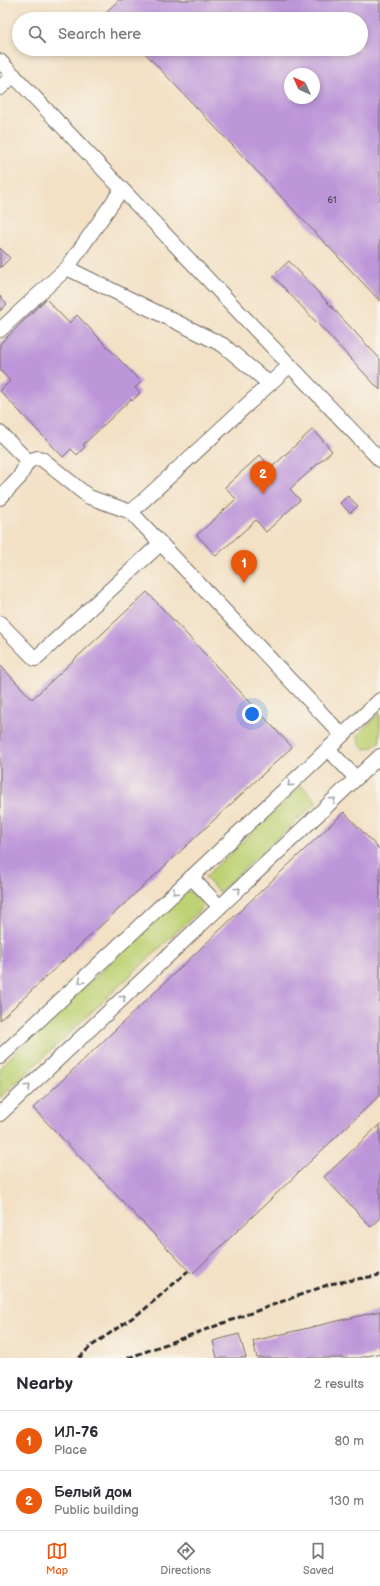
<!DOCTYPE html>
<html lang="en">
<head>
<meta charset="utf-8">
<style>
  :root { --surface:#fff; --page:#f7f7f7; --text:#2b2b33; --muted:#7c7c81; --line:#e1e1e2; --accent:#ea580c }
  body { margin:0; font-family:"Balsamiq Sans",sans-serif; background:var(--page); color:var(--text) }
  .compass { position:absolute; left:284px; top:68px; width:36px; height:36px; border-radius:50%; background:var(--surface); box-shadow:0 2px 6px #0003; rotate:315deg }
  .you { position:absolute; left:252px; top:714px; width:14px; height:14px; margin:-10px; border:3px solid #fff; border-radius:50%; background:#1a73e8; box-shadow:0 0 0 6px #1a73e833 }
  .badge { display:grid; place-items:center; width:26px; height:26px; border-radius:50%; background:var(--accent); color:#fff; font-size:13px; font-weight:700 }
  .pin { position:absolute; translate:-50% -33px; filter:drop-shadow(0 1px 2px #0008) }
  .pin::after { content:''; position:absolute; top:21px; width:14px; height:12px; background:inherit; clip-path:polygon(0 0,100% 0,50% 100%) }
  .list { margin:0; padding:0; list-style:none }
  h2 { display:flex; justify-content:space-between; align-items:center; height:52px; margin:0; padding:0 16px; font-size:17px }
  h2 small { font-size:13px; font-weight:400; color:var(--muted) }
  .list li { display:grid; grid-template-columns:26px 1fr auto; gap:12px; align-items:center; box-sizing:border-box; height:60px; padding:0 16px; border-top:1px solid var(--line) }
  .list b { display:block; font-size:15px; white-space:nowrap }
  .list p { margin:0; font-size:13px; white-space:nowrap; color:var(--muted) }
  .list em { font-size:13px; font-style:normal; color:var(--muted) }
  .icon { flex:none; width:22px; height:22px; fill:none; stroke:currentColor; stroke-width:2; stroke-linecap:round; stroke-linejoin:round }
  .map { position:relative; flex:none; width:380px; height:1358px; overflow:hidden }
  .search { position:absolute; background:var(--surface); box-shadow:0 2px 6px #0003; left:12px; right:12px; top:12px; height:44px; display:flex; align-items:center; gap:10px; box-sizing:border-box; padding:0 14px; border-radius:22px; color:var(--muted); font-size:15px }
  .sheet { height:172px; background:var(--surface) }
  nav { display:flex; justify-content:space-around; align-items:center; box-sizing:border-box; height:56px; border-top:1px solid var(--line); background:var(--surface); font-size:11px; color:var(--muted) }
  nav a { display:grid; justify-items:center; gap:2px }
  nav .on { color:var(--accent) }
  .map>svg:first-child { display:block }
</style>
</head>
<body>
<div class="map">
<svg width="380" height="1358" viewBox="0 0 380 1358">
  <rect width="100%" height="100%" fill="#f7f3e8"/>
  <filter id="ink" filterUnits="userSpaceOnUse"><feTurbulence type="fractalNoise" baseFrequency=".025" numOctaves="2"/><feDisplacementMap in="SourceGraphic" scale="8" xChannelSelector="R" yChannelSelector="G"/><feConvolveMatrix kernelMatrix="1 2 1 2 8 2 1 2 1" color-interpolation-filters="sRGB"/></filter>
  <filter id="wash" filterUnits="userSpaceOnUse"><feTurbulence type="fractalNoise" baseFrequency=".012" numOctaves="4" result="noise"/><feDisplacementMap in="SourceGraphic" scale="16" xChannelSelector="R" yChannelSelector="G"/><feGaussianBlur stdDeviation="0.9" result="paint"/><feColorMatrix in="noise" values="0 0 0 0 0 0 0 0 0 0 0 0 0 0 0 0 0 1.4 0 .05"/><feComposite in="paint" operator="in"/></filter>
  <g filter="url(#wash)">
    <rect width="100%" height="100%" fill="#f3e0c5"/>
    <path fill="#bed275" stroke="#747e50" d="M380,713V741L372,748L364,749L359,744L358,734Z
      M302,786L317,802L219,892L205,877Z
      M186,891L191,892L202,903V908L0,1098V1067Z"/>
    <g id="blocks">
      <path fill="#bd95d9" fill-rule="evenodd" d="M119,0H380V301L141,49H361V19H113L106,12ZM290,74H314V98H290Z
        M0,248L10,258L0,268Z
        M289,261L380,359V390L273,276Z
        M0,296L7,304L0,311Z
        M46,299L69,323L77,315L141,382L135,388L140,393L132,401L131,399L83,445L85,447L77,455L71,449L63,457L0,391L10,381L0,370V344Z
        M313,429L332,451L290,489L300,500L266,532L256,520L216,556L197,535L236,499L225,487L260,455L271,468Z
        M348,496L358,506L350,513L340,503Z
        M147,592L292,747L0,1020V665L32,699Z
        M344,812L380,850V1095L192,1274L33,1108Z
        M380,1124V1219L371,1227L324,1177Z
        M380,1311V1353L359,1358H257L253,1341Z
        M239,1334L246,1358H217L213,1341Z"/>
    </g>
  </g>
  <g filter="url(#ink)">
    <use href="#blocks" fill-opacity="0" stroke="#716a61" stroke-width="1"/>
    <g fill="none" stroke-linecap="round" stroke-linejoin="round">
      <g stroke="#716a61" stroke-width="16">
        <path id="minor" d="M0,61L380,460
          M0,88L14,75
          M67,268L223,345L270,384
          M0,330L67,268L122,189
          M0,433L28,461
          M0,498L19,478L28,461L38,458L42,459L89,497L131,512L342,735
          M131,512L290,365
          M0,623L35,659L161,543
          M328,749L356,778
          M191,877L220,907
          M0,1057L380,700
          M0,1114L380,756"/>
      </g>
      <use href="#minor" stroke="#fff" stroke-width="14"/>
      <path stroke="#2b2b2b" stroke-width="3" stroke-dasharray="6 3" stroke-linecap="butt" d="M79,1358L90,1347L145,1309L188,1271
        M128,1358L330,1284L380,1275"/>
    </g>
    <defs><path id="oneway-chevron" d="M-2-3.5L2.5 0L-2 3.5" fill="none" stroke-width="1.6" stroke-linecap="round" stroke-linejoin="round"/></defs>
    <g stroke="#a0a0a0">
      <use href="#oneway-chevron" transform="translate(290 784) rotate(137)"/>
      <use href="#oneway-chevron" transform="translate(333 800) rotate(-43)"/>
      <use href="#oneway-chevron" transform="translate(238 890) rotate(-43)"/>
      <use href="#oneway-chevron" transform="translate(175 892) rotate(137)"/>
      <use href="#oneway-chevron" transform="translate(81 981) rotate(137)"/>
      <use href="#oneway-chevron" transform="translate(123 998) rotate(-43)"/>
      <use href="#oneway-chevron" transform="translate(28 1087) rotate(-43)"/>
    </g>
  </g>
  <g text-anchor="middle" stroke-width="3" stroke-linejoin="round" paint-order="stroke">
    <g font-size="9" fill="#504656">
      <text x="332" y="203">61</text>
    </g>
  </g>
</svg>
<svg class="compass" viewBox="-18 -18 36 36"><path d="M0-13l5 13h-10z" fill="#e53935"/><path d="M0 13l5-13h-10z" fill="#7c7c81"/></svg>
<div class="you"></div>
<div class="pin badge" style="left:244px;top:583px">1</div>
<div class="pin badge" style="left:263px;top:494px">2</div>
<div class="search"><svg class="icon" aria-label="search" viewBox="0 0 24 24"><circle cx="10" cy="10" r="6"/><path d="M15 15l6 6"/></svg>Search here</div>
</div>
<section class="sheet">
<h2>Nearby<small>2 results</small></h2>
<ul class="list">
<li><span class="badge">1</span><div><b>ИЛ-76</b><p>Place</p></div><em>80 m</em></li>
<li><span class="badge">2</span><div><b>Белый дом</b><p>Public building</p></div><em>130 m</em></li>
</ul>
</section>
<nav>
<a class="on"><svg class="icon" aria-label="map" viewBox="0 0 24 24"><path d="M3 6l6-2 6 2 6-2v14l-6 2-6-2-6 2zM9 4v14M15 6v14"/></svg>Map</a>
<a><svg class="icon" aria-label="directions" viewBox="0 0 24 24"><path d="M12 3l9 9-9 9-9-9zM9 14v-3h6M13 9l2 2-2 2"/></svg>Directions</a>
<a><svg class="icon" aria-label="saved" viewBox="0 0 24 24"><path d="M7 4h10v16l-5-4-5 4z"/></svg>Saved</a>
</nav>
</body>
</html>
